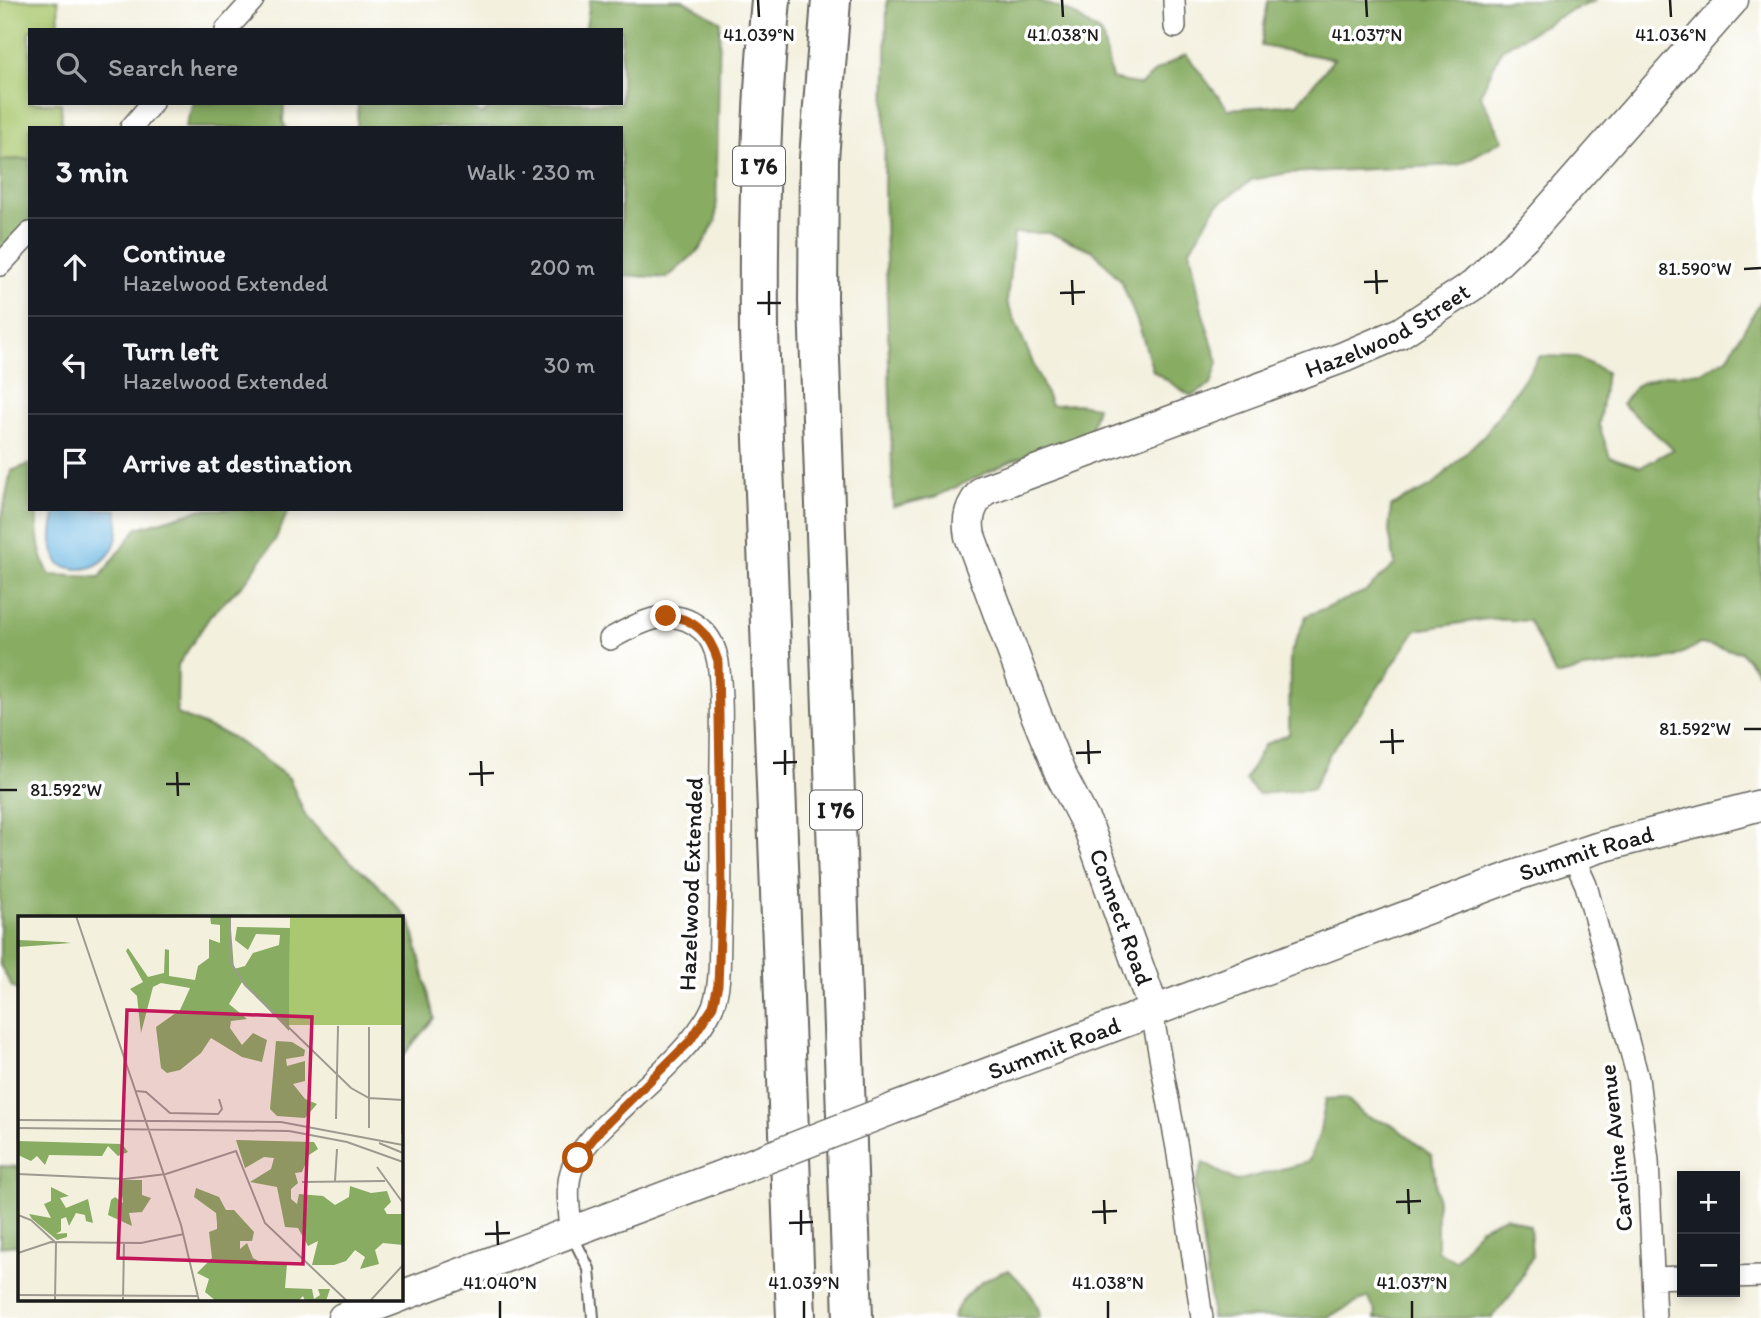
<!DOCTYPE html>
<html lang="en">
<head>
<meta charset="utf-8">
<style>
  :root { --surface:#171b24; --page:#242831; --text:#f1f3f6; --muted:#9ea1a6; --line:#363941 }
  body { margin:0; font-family:Itim,sans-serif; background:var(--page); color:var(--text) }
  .controls { position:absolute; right:21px; bottom:21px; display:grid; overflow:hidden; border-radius:0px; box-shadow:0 4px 10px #0003 }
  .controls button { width:63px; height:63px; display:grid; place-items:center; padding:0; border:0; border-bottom:2px solid var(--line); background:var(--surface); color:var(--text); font:35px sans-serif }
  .stop { position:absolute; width:21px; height:21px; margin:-16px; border:5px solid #b45309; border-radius:50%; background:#fff }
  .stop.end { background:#b45309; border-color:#fff; box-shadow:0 2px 7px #0008 }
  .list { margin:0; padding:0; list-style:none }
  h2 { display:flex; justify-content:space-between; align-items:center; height:91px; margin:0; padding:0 28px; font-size:30px }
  h2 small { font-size:23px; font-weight:400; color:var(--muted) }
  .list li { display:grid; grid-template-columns:46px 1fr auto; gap:21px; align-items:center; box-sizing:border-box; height:98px; padding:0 28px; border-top:2px solid var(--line) }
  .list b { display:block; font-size:26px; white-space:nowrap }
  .list p { margin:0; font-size:23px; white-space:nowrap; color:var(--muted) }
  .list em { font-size:23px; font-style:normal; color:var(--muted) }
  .icon { flex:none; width:38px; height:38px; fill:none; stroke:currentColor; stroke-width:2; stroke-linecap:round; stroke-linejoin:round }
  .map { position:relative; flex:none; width:1761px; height:1318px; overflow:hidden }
  .search { position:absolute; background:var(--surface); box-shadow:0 4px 10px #0003; left:28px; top:28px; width:595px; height:77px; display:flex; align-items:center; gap:18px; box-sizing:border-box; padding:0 24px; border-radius:0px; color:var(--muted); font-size:26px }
  .panel { position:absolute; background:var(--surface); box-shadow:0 4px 10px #0003; left:28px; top:126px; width:595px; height:385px; border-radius:0px }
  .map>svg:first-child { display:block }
</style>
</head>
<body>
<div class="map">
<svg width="1761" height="1318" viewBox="0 0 1761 1318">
  <rect width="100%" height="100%" fill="#fff"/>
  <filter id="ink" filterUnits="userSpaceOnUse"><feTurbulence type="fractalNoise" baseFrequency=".0143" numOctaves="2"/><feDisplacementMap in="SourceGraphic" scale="14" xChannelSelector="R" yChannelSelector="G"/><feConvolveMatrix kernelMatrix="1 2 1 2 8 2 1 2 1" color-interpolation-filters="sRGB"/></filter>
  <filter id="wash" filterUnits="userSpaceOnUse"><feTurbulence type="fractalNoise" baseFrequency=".00686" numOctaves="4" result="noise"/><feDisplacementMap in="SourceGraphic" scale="28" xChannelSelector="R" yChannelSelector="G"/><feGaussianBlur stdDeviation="1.57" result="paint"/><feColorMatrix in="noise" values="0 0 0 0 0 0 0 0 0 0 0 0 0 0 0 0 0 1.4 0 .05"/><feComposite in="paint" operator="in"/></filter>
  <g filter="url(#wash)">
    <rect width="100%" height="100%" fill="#f3f0de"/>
    <path fill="#aac870" stroke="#637246" stroke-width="2" d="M0,0H58L59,30H30V103H61L62,128H30V159L0,160Z"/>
    <path fill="#87ac62" stroke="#52643f" stroke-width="2" d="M590,0H683L720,21L716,221L700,249L667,278L621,275V128H357L358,103H467L481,115L497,103H621V30H583L586,27Z
      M887,0H1037L1070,12L1102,34L1112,79L1140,85L1157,70L1186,54L1228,109L1297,104L1334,59L1261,46L1268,0H1597L1566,13L1502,49L1480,95L1503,140L1458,165L1288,173L1252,180L1217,205L1190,249L1202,311L1218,362L1211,385L1191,396L1153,371L1140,329L1121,281L1094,251L1049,233H1014L1007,302L1051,405L1077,404L1097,407L1089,436L1014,460L937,496L893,507L884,189Z
      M193,103H284L283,121L286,128H185Z
      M30,159V233L0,265V160Z
      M1761,301V676L1741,652L1700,644L1673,658L1584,669L1556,676L1529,621L1487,619L1416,630L1365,707L1330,753L1313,789L1258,794L1245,780L1264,745L1289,734L1290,655L1306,616L1366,591L1395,564L1389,532L1391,506L1432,486L1485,434L1540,356L1577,357L1606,372L1599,425L1610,457L1641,467L1673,449L1622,404L1638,384L1664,375L1702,372L1727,358Z
      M30,464V509H37C36,531 39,556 50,575L100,577L137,528L202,509H289L275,540L247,580L211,615L178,665L177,714L232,737L289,778L306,817L343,855L375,882L411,922L434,1018L403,1056H401V917H19V991L12,987L0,965V526L11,471Z
      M1346,1098L1365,1116L1393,1125L1432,1156L1437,1195V1250L1455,1261L1479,1229L1506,1216L1530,1226L1532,1257L1514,1291L1492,1318H1375L1376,1313L1368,1297L1328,1317L1211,1318V1302L1195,1186L1203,1163L1236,1181L1308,1162L1319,1135L1326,1099Z
      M0,1166L19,1167V1245L0,1247Z
      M1009,1270C1021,1283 1039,1298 1040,1318H952C962,1294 984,1277 1009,1270Z"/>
    <path fill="#67b5e1" stroke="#42687e" stroke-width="2" d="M56,509H117C117,516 119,525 118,532C113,563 87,577 59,564C48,546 52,529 56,509Z"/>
  </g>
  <g filter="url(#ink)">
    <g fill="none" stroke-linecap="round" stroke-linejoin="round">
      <g stroke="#676660" stroke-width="14">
        <path id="lane" d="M572,1235L589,1269L593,1318"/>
      </g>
      <g stroke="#676660" stroke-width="24">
        <path id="street" d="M1174,0L1175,27
          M226,30L253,0
          M131,128L152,103
          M0,265L30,233
          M1573,856L1586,885L1638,1078L1648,1161L1655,1318
          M1152,1013L1177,1148L1202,1318
          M571,1232C570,1212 565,1188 572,1169C579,1150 596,1133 611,1119C642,1088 696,1046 713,1006C721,985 719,960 720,938C721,890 721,842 721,795C720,751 724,706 718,662C716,651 711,638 702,630C673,603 639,623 610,639
          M1735,1277L1761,1276
          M1654,1278L1682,1277"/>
      </g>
      <g stroke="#676660" stroke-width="33">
        <g id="secondary">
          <path id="s1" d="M1152,1013L1150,999L1089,829L1060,773L1035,712L970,536C966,517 971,504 984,490L1344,357L1400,333L1475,284L1530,231L1733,0"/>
          <path id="s2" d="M895,1108L1514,876L1597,848L1761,805"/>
          <path d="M401,1296L744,1167"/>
          <path d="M343,1318L394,1299"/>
        </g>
      </g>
      <g stroke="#676660" stroke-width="42">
        <path id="highway" d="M771,0C760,111 758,220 759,332L796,1318
          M831,0L819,159L818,302L853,1318"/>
      </g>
      <use href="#lane" stroke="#fff" stroke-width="10"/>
      <use href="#street" stroke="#fff" stroke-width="21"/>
      <use href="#secondary" stroke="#fff" stroke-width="30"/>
      <use href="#highway" stroke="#fff" stroke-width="38"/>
      <g stroke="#676660" stroke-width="33" stroke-linecap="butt">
        <path id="secondary-bridge" d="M744,1167L895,1108"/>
      </g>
      <use href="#secondary-bridge" stroke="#fff" stroke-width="30"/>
    </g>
  </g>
  <g fill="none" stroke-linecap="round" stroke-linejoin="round" filter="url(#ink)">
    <path stroke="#b45309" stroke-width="9" d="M578,1158L601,1129L690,1041L713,1006L718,985L722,887L718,661C710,635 695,617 666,616"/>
  </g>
  <path fill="none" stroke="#1c1c1c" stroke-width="2.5" d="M758,0L759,17M1062,0L1063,17M1366,0L1367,17M1670,0L1671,17M1744,269L1761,268M1376,270L1377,294M1072,280L1073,305M1364,282L1388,281M769,291V315M1060,293L1085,292M757,303H781M1392,729L1393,754M1744,729H1761M1088,740L1089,764M1380,742L1404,741M785,750V775M1076,753L1101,752M481,761L482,786M773,763L797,762M177,772L178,796M469,774L494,773M166,784H190M0,790H17M1408,1189L1409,1214M1104,1200L1105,1224M1396,1202L1421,1201M801,1210V1235M1092,1212L1117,1211M497,1221L498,1245M789,1223L813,1222M485,1234L510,1233M500,1301V1318M804,1301V1318M1108,1301V1318M1412,1301V1318"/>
  <g text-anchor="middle" stroke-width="7" stroke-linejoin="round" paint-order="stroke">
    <g fill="#fff" stroke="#606060" stroke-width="2">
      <rect x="733" y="146.5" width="52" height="39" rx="5"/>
      <rect x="810" y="790.5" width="52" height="39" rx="5"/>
    </g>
    <g font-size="23" font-weight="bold" fill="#1c1c1c">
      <text x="759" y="174">I 76</text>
      <text x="836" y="818">I 76</text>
    </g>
    <g font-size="24" fill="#1c1c1c" stroke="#fff">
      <text dy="8" stroke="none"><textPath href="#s1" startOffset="996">Hazelwood Street</textPath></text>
      <text dy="8" stroke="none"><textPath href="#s2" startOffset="737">Summit Road</textPath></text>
      <text transform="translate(691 884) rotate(-88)" y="8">Hazelwood Extended</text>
      <text transform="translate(1121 917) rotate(70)" y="8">Connect Road</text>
      <text dy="8" stroke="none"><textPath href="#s2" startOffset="170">Summit Road</textPath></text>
      <text transform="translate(1616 1148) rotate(-96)" y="8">Caroline Avenue</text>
    </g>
  </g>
  <g transform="translate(18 916)">
    <rect width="385" height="385" fill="#f3f0de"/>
    <path d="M272,0H385V109H271Z" fill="#aac870"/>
    <path d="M192,0H212L216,53L227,50L235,37L261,29L262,19L238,18L230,34L217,24L219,11L272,12L271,115L224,66L211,88L229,103L213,105L212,112L224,129L235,117L249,124L244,146L224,141L193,122L183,137L162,154L149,157L143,152L138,111L162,94L172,72L143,67L135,71L123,117L119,80L112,73L125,66L108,35L110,32L130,61L146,57L147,33L151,34V60L177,64L180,50L191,42V23L202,27V9L193,8ZM0,24L45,26L53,27L0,31ZM258,125L274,126L287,134L286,140L268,143L269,150L287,145V165L275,168L287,183L299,188L287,202L259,200L252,193ZM218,224L296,226L300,233L291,239L284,256L277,257L280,267L273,273V283L279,288L281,278L305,280L317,289L331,281L332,270L353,277L369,275L373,286L366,293L369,298H385V329L365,327L357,334L361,348L342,353L347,341L337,334L328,345L316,349H294L300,325L290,330L280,312L267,311L259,271L232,266L253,253L256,242L246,241L227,252ZM0,225L104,228L110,236L100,240L90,230L84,240L31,239L27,249L19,240L13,245L0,239ZM102,264H124V279L133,282L124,296L111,297L114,310L90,299L93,284L97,281L105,287ZM33,271L51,280L42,282L48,292L70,283L75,307L68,305L67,299L58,297L51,310L48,301L43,303V315L38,318L49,317V321L39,324L14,303L11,298L33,302L26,288L33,285ZM178,272L201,281L208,294H216L236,316L234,325H222V333L229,327L235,342L244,347L269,348L267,372L294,373L296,383L302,379L300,373H312L308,385H287L285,380L280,385H198L187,376L191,363L179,357L194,342L191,316L199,313V307L198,297L176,281Z" fill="#87ac62"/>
    <path fill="none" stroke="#9d9b90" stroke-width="2" d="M58,0L163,309L181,385M212,0V45L227,69L333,172L351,182L385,184M118,175L128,176L152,197L200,198L204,193L201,183M318,203L320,110M0,204L263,206L385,229M0,212L271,215L329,226L385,246M351,212V111M384,218V111M361,227L385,237M359,251L385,287M0,258L107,263L148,258L218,235L247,307L329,385M317,265L319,233M284,266L367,265M0,299L13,304L38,327L37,385M0,337L33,326L123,327L166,318M0,379L180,380M105,385L106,327M352,385L385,349"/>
    <path fill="#c2185b" fill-opacity="0.15" stroke="#c2185b" stroke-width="3.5" d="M109,94L294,101L285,348L100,342Z"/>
    <rect width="385" height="385" fill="none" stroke="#1c1c1c" stroke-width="3.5"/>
  </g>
  <g font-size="18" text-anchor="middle" fill="#1c1c1c" stroke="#fff" stroke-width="7" stroke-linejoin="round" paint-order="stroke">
    <text x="759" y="41">41.039°N</text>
    <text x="1063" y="41">41.038°N</text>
    <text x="1367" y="41">41.037°N</text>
    <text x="1671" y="41">41.036°N</text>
    <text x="1695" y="275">81.590°W</text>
    <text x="1695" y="735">81.592°W</text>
    <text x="66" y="796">81.592°W</text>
    <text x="500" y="1289">41.040°N</text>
    <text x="804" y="1289">41.039°N</text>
    <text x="1108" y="1289">41.038°N</text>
    <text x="1412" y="1289">41.037°N</text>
  </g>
</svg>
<div class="controls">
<button>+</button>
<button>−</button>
</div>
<div class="stop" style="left:578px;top:1158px"></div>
<div class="stop end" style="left:666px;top:616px"></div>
<div class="search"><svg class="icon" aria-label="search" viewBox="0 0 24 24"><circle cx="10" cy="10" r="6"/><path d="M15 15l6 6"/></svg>Search here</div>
<section class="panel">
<h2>3 min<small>Walk · 230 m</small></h2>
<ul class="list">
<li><svg class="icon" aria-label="ahead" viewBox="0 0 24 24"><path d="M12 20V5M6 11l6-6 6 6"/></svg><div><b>Continue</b><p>Hazelwood Extended</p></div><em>200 m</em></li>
<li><svg class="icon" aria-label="left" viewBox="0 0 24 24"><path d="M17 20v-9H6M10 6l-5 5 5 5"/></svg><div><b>Turn left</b><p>Hazelwood Extended</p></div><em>30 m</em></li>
<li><svg class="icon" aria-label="arrive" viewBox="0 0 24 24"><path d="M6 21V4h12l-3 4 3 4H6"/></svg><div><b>Arrive at destination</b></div></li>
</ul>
</section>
</div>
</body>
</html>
